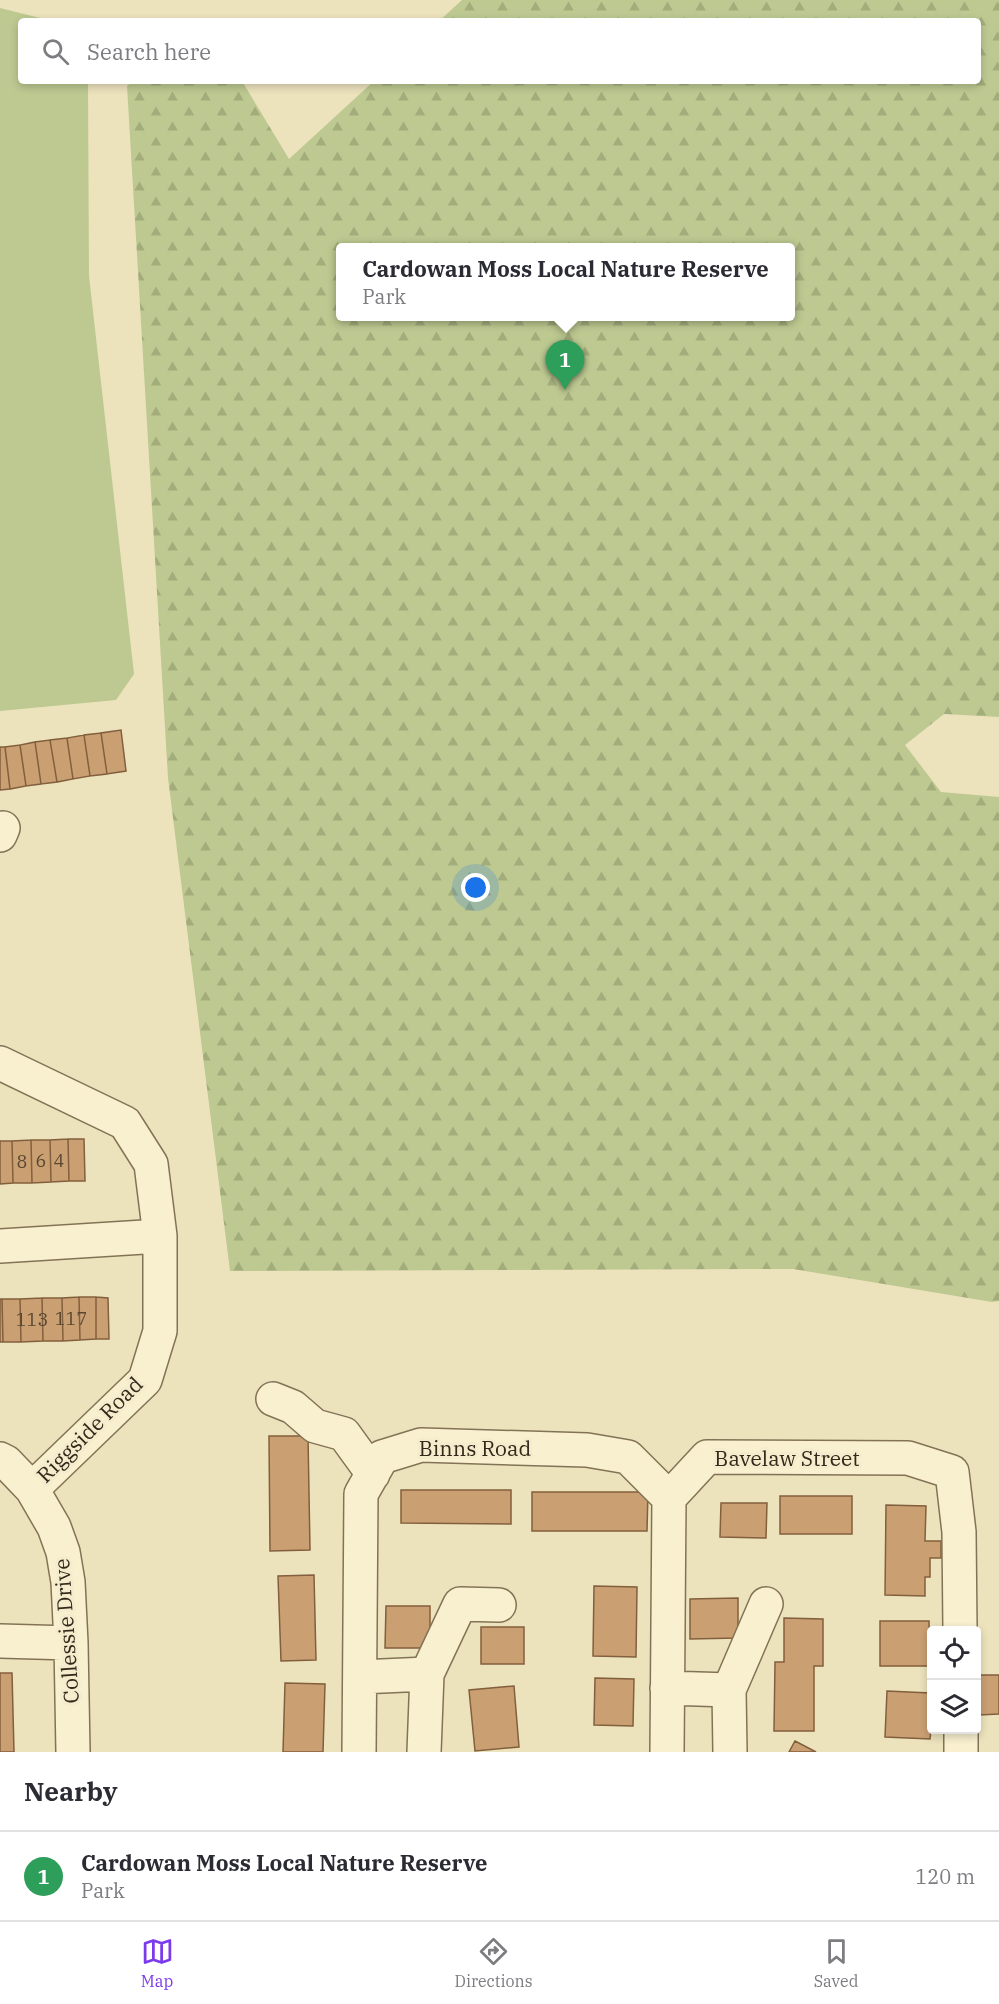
<!DOCTYPE html>
<html lang="en">
<head>
<meta charset="utf-8">
<style>
  :root { --surface:#fff; --page:#f7f7f7; --text:#2b2b33; --muted:#7c7c81; --line:#e1e1e2; --accent:#7c3aed }
  body { margin:0; font-family:"IBM Plex Serif",serif; background:var(--page); color:var(--text) }
  .controls { position:absolute; right:18px; bottom:18px; display:grid; overflow:hidden; border-radius:6px; box-shadow:0 3px 9px #0003 }
  .controls button { width:54px; height:54px; display:grid; place-items:center; padding:0; border:0; border-bottom:2px solid var(--line); background:var(--surface); color:var(--text); font:30px sans-serif }
  .you { position:absolute; left:476px; top:888px; width:21px; height:21px; margin:-15px; border:4px solid #fff; border-radius:50%; background:#1a73e8; box-shadow:0 0 0 9px #1a73e833 }
  .badge { display:grid; place-items:center; width:39px; height:39px; border-radius:50%; background:var(--accent); color:#fff; font-size:20px; font-weight:700 }
  .pin { position:absolute; translate:-50% -50px; filter:drop-shadow(0 2px 3px #0008) }
  .pin::after { content:''; position:absolute; top:32px; width:21px; height:18px; background:inherit; clip-path:polygon(0 0,100% 0,50% 100%) }
  .popup { position:absolute; left:336px; top:243px; width:459px; height:78px; box-sizing:border-box; display:grid; place-content:center; border-radius:6px; background:var(--surface); filter:drop-shadow(0 2px 4px #0005); font-size:20px; white-space:nowrap; color:var(--muted) }
  .popup b { font-size:22px; color:var(--text) }
  .popup::after { content:''; position:absolute; left:50%; top:100%; margin-left:-12px; border:12px solid transparent; border-top-color:var(--surface) }
  .list { margin:0; padding:0; list-style:none }
  h2 { display:flex; justify-content:space-between; align-items:center; height:78px; margin:0; padding:0 24px; font-size:26px }
  h2 small { font-size:20px; font-weight:400; color:var(--muted) }
  .list li { display:grid; grid-template-columns:39px 1fr auto; gap:18px; align-items:center; box-sizing:border-box; height:90px; padding:0 24px; border-top:2px solid var(--line) }
  .list b { display:block; font-size:22px; white-space:nowrap }
  .list p { margin:0; font-size:20px; white-space:nowrap; color:var(--muted) }
  .list em { font-size:20px; font-style:normal; color:var(--muted) }
  .icon { flex:none; width:33px; height:33px; fill:none; stroke:currentColor; stroke-width:2; stroke-linecap:round; stroke-linejoin:round }
  .map { position:relative; flex:none; width:999px; height:1752px; overflow:hidden }
  .search { position:absolute; background:var(--surface); box-shadow:0 3px 9px #0003; left:18px; right:18px; top:18px; height:66px; display:flex; align-items:center; gap:15px; box-sizing:border-box; padding:0 21px; border-radius:6px; color:var(--muted); font-size:22px }
  .sheet { height:168px; background:var(--surface) }
  nav { display:flex; justify-content:space-around; align-items:center; box-sizing:border-box; height:84px; border-top:2px solid var(--line); background:var(--surface); font-size:16px; color:var(--muted) }
  nav a { display:grid; justify-items:center; gap:3px }
  nav .on { color:var(--accent) }
  .map>svg:first-child { display:block }
</style>
</head>
<body>
<div class="map">
<svg width="999" height="1752" viewBox="0 0 999 1752">
  <defs>
    <pattern id="forest-firs" width="22" height="20" patternUnits="userSpaceOnUse" patternTransform="scale(1.5)"><rect width="22" height="20" fill="#bdc991"/><path d="M5 1l3.5 6h-7zM16 11l3.5 6h-7z" fill="#a3ad7c"/></pattern>
  </defs>
  <rect width="100%" height="100%" fill="#ece3bd"/>
  <path fill="#bdc991" d="M0,8L52,21H21V81H88L89,276L134,674L116,700L0,711Z"/>
  <path fill="url(#forest-firs)" fill-rule="evenodd" d="M462,0H999V717L944,714L905,745L941,792L999,797V1301L992,1302L793,1269L230,1271L168,778L127,86L133,81H242L289,159L374,81H978V21H439ZM340,248H790V316H340Z"/>
  <path fill="#caa073" stroke="#825f3d" stroke-width="1.5" d="M121,730L126,771L107,774L101,733Z
    M101,733L107,774L90,776L84,735Z
    M84,735L90,776L73,779L67,738Z
    M67,738L73,779L57,782L50,740Z
    M50,740L57,782L41,784L35,742Z
    M35,742L41,784L26,786L20,745Z
    M20,745L26,786L10,789L5,747Z
    M0,747H5L10,789L0,790Z
    M68,1139L69,1181L51,1182L50,1140Z
    M68,1139H84L85,1181H69Z
    M31,1140L32,1183H13L12,1141Z
    M31,1140H50L51,1182L32,1183Z
    M0,1141H12L13,1183L0,1184Z
    M79,1297L80,1340L63,1341L62,1298Z
    M79,1297H96V1339L80,1340Z
    M96,1297L108,1298L109,1339H96Z
    M42,1298L43,1341L21,1342L20,1299Z
    M42,1298H62L63,1341H43Z
    M0,1299H2L3,1342H0Z
    M2,1299H20L21,1342H3Z
    M269,1436H308L310,1550L270,1551Z
    M401,1490H511V1524L401,1523Z
    M532,1492H648L647,1531H532Z
    M780,1496H852V1534H780Z
    M721,1503H767L766,1538L720,1537Z
    M886,1505L926,1506L925,1541H941V1558H930V1577H925V1596L885,1595Z
    M314,1575L316,1660L281,1661L278,1576Z
    M594,1586L637,1587L636,1657L593,1656Z
    M738,1598V1638L690,1639V1599Z
    M386,1606H430V1648H385Z
    M784,1618L823,1619V1666H814V1731H774L775,1662H784Z
    M880,1621H929L930,1666H880Z
    M481,1627H524V1664H481Z
    M0,1673H12L14,1752H0Z
    M979,1675H999V1714L979,1715Z
    M595,1678L634,1679L633,1726L594,1725Z
    M285,1683L325,1684L323,1752H283Z
    M514,1686L519,1747L475,1751L469,1690Z
    M887,1691L930,1693L932,1723L930,1739L885,1737Z
    M795,1741L816,1752H789Z"/>
  <g fill="none" stroke-linecap="round" stroke-linejoin="round">
    <g stroke="#837356" stroke-width="36">
      <path id="minor" d="M0,835L3,828
        M0,1063L125,1123L151,1164L160,1236V1331L145,1380L32,1489
        M0,1246L160,1236
        M273,1399L293,1407L315,1426L344,1434L373,1474
        M0,1459L6,1462L32,1489L54,1527L63,1552L68,1582L71,1643L73,1752
        M0,1641L71,1643
        M360,1677L427,1674
        M667,1688L729,1690
        M961,1730V1752
        M359,1752L361,1494L382,1457L421,1445L587,1450L628,1457L669,1498
        M424,1752L427,1674L460,1604L499,1605
        M667,1752L669,1498L707,1457L908,1458L952,1472L959,1532L960,1630
        M730,1752L729,1690L766,1604"/>
    </g>
    <use href="#minor" stroke="#f8f0cf" stroke-width="33"/>
  </g>
  <g text-anchor="middle" stroke-width="6" stroke-linejoin="round" paint-order="stroke">
    <g font-size="18" fill="#594731">
      <text x="41" y="1167">6</text>
      <text x="59" y="1167">4</text>
      <text x="22" y="1168">8</text>
      <text x="71" y="1325">117</text>
      <text x="32" y="1326">113</text>
    </g>
    <g font-size="21" fill="#33291b" stroke="#f4eccc">
      <text transform="translate(90 1430) rotate(-45)" y="7">Riggside Road</text>
      <text x="475" y="1456">Binns Road</text>
      <text x="787" y="1466">Bavelaw Street</text>
      <text transform="translate(67 1631) rotate(-94)" y="7">Collessie Drive</text>
    </g>
  </g>
</svg>
<div class="controls">
<button><svg class="icon" aria-label="locate" viewBox="0 0 24 24"><circle cx="12" cy="12" r="6"/><path d="M12 2v4M12 18v4M2 12h4M18 12h4"/></svg></button>
<button><svg class="icon" aria-label="layers" viewBox="0 0 24 24"><path d="M12 4l9 5-9 5-9-5zM3 14l9 5 9-5"/></svg></button>
</div>
<div class="you"></div>
<div class="pin badge" style="left:565px;top:390px;background:#2e9e5b">1</div>
<div class="popup"><b>Cardowan Moss Local Nature Reserve</b>Park</div>
<div class="search"><svg class="icon" aria-label="search" viewBox="0 0 24 24"><circle cx="10" cy="10" r="6"/><path d="M15 15l6 6"/></svg>Search here</div>
</div>
<section class="sheet">
<h2>Nearby<small></small></h2>
<ul class="list">
<li><span class="badge" style="background:#2e9e5b">1</span><div><b>Cardowan Moss Local Nature Reserve</b><p>Park</p></div><em>120 m</em></li>
</ul>
</section>
<nav>
<a class="on"><svg class="icon" aria-label="map" viewBox="0 0 24 24"><path d="M3 6l6-2 6 2 6-2v14l-6 2-6-2-6 2zM9 4v14M15 6v14"/></svg>Map</a>
<a><svg class="icon" aria-label="directions" viewBox="0 0 24 24"><path d="M12 3l9 9-9 9-9-9zM9 14v-3h6M13 9l2 2-2 2"/></svg>Directions</a>
<a><svg class="icon" aria-label="saved" viewBox="0 0 24 24"><path d="M7 4h10v16l-5-4-5 4z"/></svg>Saved</a>
</nav>
</body>
</html>
